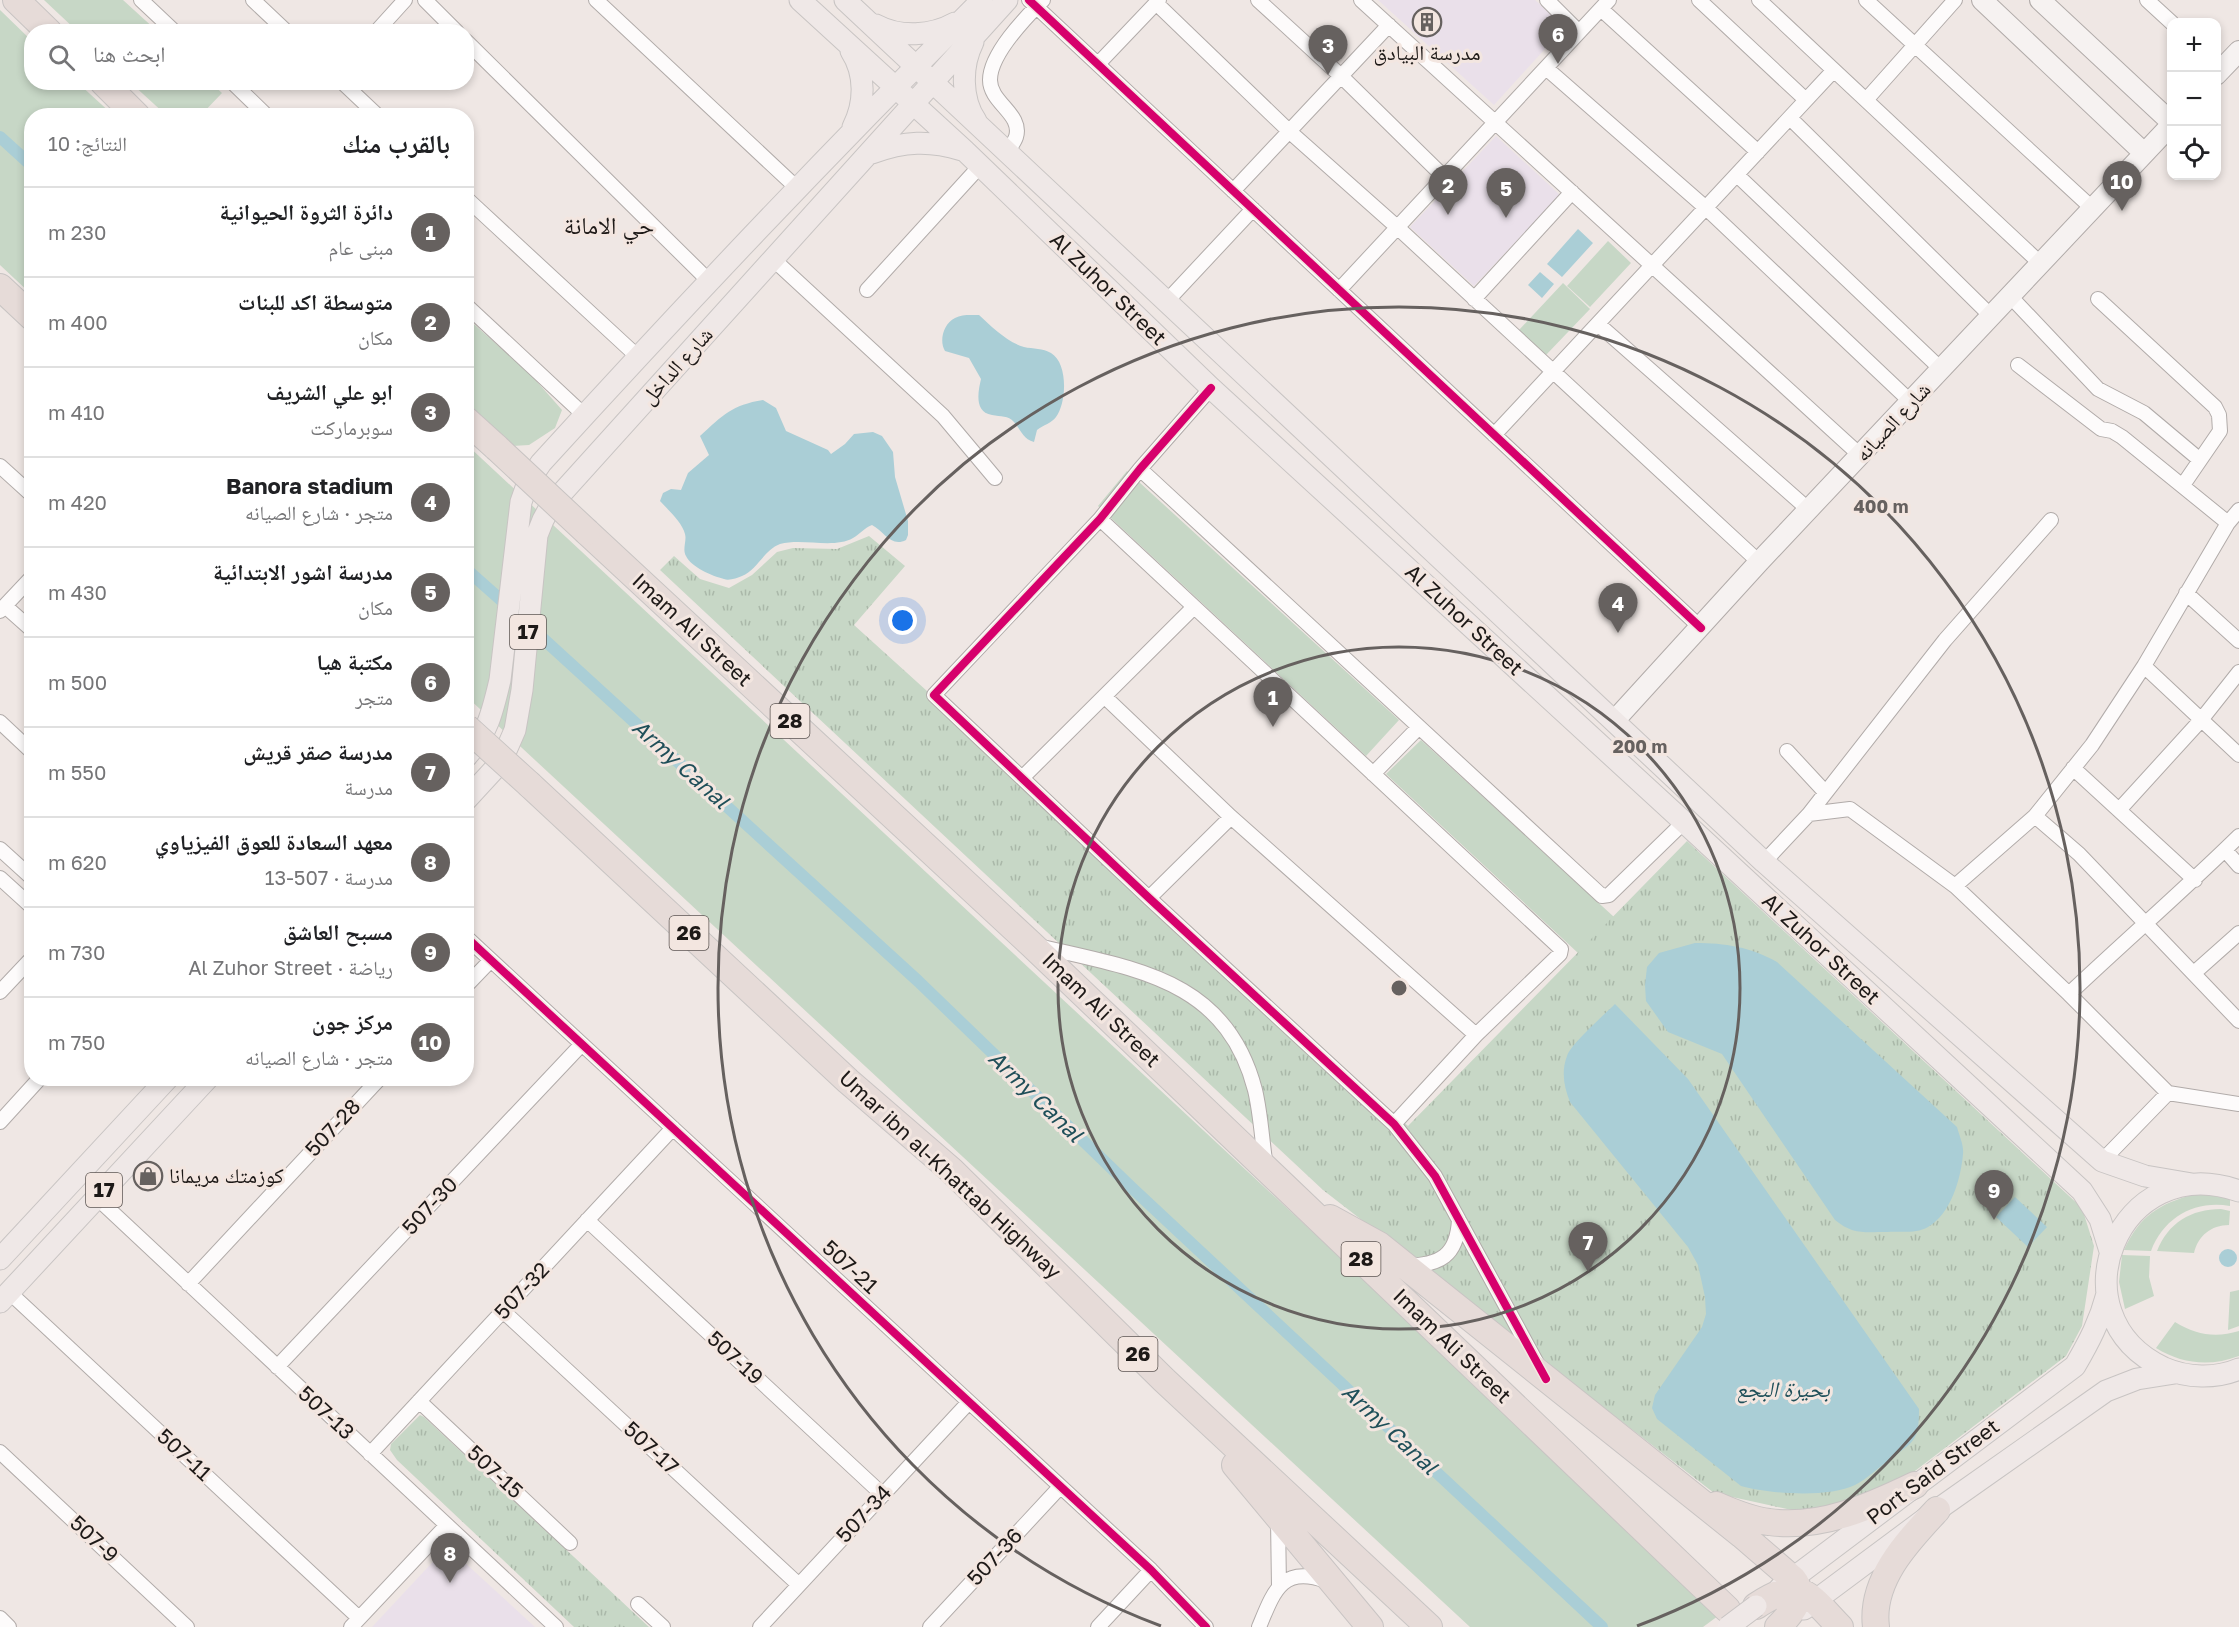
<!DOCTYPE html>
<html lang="ar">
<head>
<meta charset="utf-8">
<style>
  :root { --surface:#fff; --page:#f6f6f6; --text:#202124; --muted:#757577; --line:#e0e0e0; --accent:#66615f }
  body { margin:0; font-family:"Golos Text","Noto Naskh Arabic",sans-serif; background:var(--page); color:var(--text); direction:rtl }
  .controls { position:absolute; right:18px; top:18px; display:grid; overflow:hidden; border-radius:12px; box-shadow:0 3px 9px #0003 }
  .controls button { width:54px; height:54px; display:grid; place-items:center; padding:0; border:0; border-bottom:2px solid var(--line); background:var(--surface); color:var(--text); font:30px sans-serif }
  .you { position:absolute; left:903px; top:621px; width:21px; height:21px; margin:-15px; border:4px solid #fff; border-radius:50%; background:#1a73e8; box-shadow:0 0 0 9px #1a73e833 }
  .badge { display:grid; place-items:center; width:39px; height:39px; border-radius:50%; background:var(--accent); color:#fff; font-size:20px; font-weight:700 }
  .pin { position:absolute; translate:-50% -50px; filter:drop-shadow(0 2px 3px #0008) }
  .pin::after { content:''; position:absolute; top:32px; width:21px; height:18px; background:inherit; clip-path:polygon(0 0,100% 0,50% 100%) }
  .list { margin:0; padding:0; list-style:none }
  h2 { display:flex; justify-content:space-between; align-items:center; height:78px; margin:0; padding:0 24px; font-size:26px }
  h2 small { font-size:20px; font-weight:400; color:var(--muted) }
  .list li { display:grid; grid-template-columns:39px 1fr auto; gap:18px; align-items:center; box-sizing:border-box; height:90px; padding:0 24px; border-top:2px solid var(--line) }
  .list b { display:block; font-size:22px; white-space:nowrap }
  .list p { margin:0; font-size:20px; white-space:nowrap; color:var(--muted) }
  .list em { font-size:20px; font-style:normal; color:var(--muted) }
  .icon { flex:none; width:33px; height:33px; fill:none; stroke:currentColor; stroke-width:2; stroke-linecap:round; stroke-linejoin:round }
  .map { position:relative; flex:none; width:2239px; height:1627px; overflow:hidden; direction:ltr }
  .search { position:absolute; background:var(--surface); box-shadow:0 3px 9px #0003; left:24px; top:24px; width:450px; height:66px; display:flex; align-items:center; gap:15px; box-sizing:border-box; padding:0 21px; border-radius:24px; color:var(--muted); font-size:22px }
  .panel { position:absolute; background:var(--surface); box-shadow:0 3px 9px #0003; left:24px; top:108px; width:450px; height:978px; border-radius:24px; direction:rtl }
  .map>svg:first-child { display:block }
</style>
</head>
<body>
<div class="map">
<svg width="2239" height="1627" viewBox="0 0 2239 1627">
  <defs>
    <pattern id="park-tufts" width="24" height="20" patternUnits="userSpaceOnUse" patternTransform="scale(1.5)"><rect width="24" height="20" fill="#c7d7c6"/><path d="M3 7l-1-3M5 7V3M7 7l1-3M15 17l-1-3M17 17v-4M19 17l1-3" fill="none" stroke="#aab8a9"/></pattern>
  </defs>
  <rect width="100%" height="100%" fill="#efe7e4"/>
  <path fill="#eae0ea" d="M1378,0H1535L1565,27L1494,105Z
    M1496,136L1560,195L1474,286L1410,227Z
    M451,1550L535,1627H372L442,1552Z"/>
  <path fill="#c7d7c6" d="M44,0H123L157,31H77Z
    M0,10L31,40L32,82L78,83L113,115L32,116L31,294L0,265Z
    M131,83H211L222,93L201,115H166Z
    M1608,241L1631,263L1590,307L1567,286Z
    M1563,283L1590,309L1546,355L1519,330Z
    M466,317L532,376L562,410L555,428L529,445L512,446L467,403Z
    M466,444L1722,1613L1703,1627H1470L467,697Z
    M1127,471L1399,720L1366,756L1098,506Z
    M1421,740L1614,917L1578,953L1386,774Z
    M2195,1194L2230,1197V1206C2195,1200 2164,1217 2151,1251L2124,1250C2140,1215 2159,1204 2195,1194Z
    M2221,1209L2230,1211L2229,1225C2211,1225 2198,1236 2194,1253L2157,1251C2168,1223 2191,1209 2221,1209Z
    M2122,1255L2150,1256L2149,1277L2154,1296L2125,1309L2119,1282Z
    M2239,1290V1326L2228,1330L2230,1292Z
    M2175,1322C2196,1335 2216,1338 2239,1331V1356C2210,1367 2182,1364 2156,1348Z"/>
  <path fill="url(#park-tufts)" d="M869,536L905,566L854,625L1408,1126L1687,841L2082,1208L2094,1246L2082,1326L2066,1356L1886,1493L1801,1512L1714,1493L1323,1190L660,570L674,556L700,579L729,588L752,575L777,552L793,548L837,549Z
    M420,1415L424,1417L649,1627H574L397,1460L390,1450L391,1444Z"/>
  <path fill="#aaced6" d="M1578,229L1593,243L1562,277L1547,264Z
    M1540,272L1554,284L1542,298L1528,285Z
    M979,315C992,327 1007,342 1024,347C1033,349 1043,348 1051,353C1068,363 1067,402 1056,417C1052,423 1043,425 1037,430L1034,442C1023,439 1021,430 1014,422C1008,415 1001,417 992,415C974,412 978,392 981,379L969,358L945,351C939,341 943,324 955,318C962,314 971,315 979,315Z
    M763,400L776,408L786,431L828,450L831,454L845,444L854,434L873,432L882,436L893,452L895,477L908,521V535L906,540C891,548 884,531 872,525C864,528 860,534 853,538C834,549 803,538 780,544C764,550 757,570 742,576C737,578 729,581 724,579C712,576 691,567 686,556C682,549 687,541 685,534C682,522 668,510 660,501L663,493L671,489L681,490L688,473L709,455L700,436C723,415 732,405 763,400Z
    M1695,943C1725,943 1751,947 1777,962L1957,1127C1959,1135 1964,1145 1963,1154C1961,1178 1951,1214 1928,1227C1916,1234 1901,1231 1887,1232C1865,1232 1853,1235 1835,1220L1722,1054L1668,1032L1646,1001L1645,985L1647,967L1659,953Z
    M1615,1004L1688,1079L1919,1409C1919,1442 1914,1441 1889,1460C1878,1468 1867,1479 1855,1485C1829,1498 1769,1494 1741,1486L1657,1419L1652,1408L1655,1395L1702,1327L1706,1314L1705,1297L1698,1265L1688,1247L1570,1102C1564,1087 1561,1072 1567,1056C1570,1045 1605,1014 1615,1004Z
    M2015,1197L2047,1227L2028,1247L1996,1217Z
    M2219 1258a9 9 0 1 1 18 0a9 9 0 1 1-18 0Z"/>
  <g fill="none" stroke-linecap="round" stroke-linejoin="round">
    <path stroke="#aaced6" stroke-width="12" d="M0,137L32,166
      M466,569L510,608
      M527,624L918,981L1131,1187L1602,1627"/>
    <g stroke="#b1aba9" stroke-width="16">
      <path id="street" d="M141,0L175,32
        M253,0L287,32
        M425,0L457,32
        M596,0L798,189
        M1029,0L1701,628
        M1258,0L1341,76L1444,177
        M1361,0L1861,456
        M1547,0L1579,32
        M1699,0L1806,100
        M1759,0L2041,264
        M1866,0L2092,208
        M2147,0L2172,23
        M1156,3L1290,132L1397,227L1759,562
        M1601,9L1758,152
        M376,32L405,0
        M466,41L709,281
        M1098,64L1159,0
        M1546,68L1706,208L1911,402
        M232,82L267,116
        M342,82L378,116
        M1866,100L1955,0
        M1790,118L1991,316
        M1007,154C1009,148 1014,143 1016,137C1023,114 990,103 990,80C990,54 1025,18 1043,0
        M1737,175L1942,370
        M1233,191L1389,25
        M466,198L638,357
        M774,260L943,416L995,478
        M867,290L980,166
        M1339,290L1609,0
        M2010,296L2098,389L2144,413L2200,460
        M1474,299L1572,192
        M2098,299L2215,407L2219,415L2220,431L2183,485
        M1166,302L1253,209
        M466,305L584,415
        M1598,324L1809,510
        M2018,365L2101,429L2112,431L2122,437L2228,523
        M1211,388L1140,469L1100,519L934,695L1149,898L1394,1124L1435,1176L1538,1365
        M1494,435L1834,70
        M0,466L32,495
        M1140,469L1602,896L1609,895L1684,822
        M1100,519L1561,949L1560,954L1476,1035L1394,1124
        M2186,593L2239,641
        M5,606L32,630
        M0,611L32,577
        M2144,666L2239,755
        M1105,697L1231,817L1476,1035
        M0,722L32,752
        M1787,751L1825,792
        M2073,768L2195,880
        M1373,774L1419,727
        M1022,778L1194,607
        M2119,810L2201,720L2239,672
        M1809,814L1850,809L1955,886L2069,994L2168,1093L2239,1104
        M2035,816L2079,854L2239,1021
        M0,849L32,878
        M2225,850L2239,866
        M1764,862L1809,814L1945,640L2051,520
        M0,878L32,907
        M1955,886L2035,816L2092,745L2144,666L2228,523L2239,510
        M1149,898L1231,817
        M466,937L1151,1570L1206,1627
        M1038,946C1134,969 1226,978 1255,1090C1261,1115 1262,1142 1266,1167
        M2194,973L2239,933
        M466,986L491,960
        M0,992L32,958
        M2069,994C2125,941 2184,890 2239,836
        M0,1122L40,1078
        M2102,1161L2168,1093
        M97,1198L556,1627
        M587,1220L883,1495
        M1406,1266C1440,1265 1457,1256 1459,1220
        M188,1284L380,1078
        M9,1292L359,1618
        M503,1311L799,1585
        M277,1367L582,1044
        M419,1401L570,1543
        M0,1452L187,1627
        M370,1454L673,1128
        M1278,1520L1279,1587
        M638,1604L663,1627
        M0,1618L9,1627
        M351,1627L447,1525
        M760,1627L969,1402
        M930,1627L1060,1487
        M1098,1627L1151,1570
        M1259,1627C1274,1591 1282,1565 1326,1581"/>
    </g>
    <g stroke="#b1aba9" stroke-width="22">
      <path id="secondary" d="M1982,0L2144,153
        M2040,0L2172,123
        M2216,75L2239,51
        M1615,720L1759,562L2172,124"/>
    </g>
    <g stroke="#c8c4c3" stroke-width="23">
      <path id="primary" d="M800,0L965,151L1211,388L1684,822L2082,1191L2100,1219L2110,1251
        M845,0L1764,862L2102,1161L2145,1176L2192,1184
        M876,25C900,38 932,36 955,23
        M973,42C961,66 961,99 976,121
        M851,51C866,74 865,104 853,127
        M872,153C904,141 930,140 962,150
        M466,757C488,733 493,710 500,680L521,502L528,482L541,463C684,306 831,151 982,0
        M466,800L501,762L515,730L522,690L537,535L543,520L551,505L1007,0
        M2239,1191C2119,1148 2051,1315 2164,1368C2187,1378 2216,1379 2239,1369
        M0,1259L168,1078
        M0,1302L208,1078
        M1780,1588L2075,1366C2089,1342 2100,1321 2107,1294
        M1804,1609L1937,1510L2106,1391L2137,1379L2175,1373"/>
    </g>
    <g stroke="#c8c4c3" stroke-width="28">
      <path id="highway" d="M16,0L49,32
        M103,82L137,116
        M0,287L32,317
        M466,420L497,448
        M587,532L1032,945L1727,1609
        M530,785L848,1081L951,1170L1164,1380L1429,1627
        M1330,1218L1379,1245L1742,1535L1793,1579C1807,1596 1791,1614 1778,1627
        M1235,1465L1370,1627
        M1716,1505C1732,1512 1751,1520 1769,1522C1821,1529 1869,1507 1915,1485
        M1756,1606C1801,1576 1808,1594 1840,1627
        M1876,1627C1870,1580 1908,1541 1937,1510"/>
    </g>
    <use href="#street" stroke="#fdfbfb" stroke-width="14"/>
    <use href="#secondary" stroke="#f6f2f1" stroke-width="20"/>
    <use href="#primary" stroke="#efe8e7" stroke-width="21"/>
    <use href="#highway" stroke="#e6dbd8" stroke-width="26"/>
    <g stroke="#c8c4c3" stroke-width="23" stroke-linecap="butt">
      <path id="primary-bridge" d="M1728,1627L1756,1606"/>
    </g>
    <g stroke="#c8c4c3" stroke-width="28" stroke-linecap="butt">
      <path id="highway-bridge" d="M497,448L587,532
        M466,727L530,785"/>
    </g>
    <use href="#primary-bridge" stroke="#efe8e7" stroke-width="21"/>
    <use href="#highway-bridge" stroke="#e6dbd8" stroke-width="26"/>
    <g stroke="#f3e6e0" stroke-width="11">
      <path id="cycleway" d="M1029,0L1701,628
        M1211,388L1140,469L1100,519L934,695L1149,898L1394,1124L1435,1176L1546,1379
        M466,937L1151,1570L1206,1627"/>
    </g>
    <use href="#cycleway" stroke="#d6006c" stroke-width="8"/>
  </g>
  <g fill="none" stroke="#66615f" stroke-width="3">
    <circle cx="1399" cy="988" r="341"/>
    <path d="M1161 1626A681 681 0 1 1 1637 1626"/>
  </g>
  <defs>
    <g id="building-ring" transform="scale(1.5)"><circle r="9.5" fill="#f3e6e0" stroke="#66615f" stroke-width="1.5"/><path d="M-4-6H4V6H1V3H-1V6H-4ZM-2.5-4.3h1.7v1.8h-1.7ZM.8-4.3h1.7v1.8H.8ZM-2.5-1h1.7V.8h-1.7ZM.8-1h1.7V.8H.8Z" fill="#66615f"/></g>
    <g id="shop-ring" transform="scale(1.5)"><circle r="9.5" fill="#f3e6e0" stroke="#66615f" stroke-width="1.5"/><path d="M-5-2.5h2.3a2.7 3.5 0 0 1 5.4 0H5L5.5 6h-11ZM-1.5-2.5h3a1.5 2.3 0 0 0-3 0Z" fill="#66615f"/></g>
  </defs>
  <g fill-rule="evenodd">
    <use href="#building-ring" x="1427" y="22"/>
    <use href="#shop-ring" x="148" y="1176"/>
  </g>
  <g text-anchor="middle" stroke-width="6" stroke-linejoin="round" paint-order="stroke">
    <g fill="#f3e6e0" stroke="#5d5653" stroke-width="1.5">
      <rect x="510" y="615" width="36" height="34" rx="4.5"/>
      <rect x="770.5" y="704" width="39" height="34" rx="4.5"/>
      <rect x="669.5" y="916" width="39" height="34" rx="4.5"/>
      <rect x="86" y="1173" width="36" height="34" rx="4.5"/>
      <rect x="1341.5" y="1242" width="39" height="34" rx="4.5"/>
      <rect x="1118.5" y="1337" width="39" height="34" rx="4.5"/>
    </g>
    <g font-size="20" font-weight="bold" fill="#1d1917">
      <text x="528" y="639">17</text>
      <text x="790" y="728">28</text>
      <text x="689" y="940">26</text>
      <text x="104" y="1197">17</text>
      <text x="1361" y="1266">28</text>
      <text x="1138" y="1361">26</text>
    </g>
    <g font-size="21" fill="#1d1917" stroke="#f3e6e0">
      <text x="1427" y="60">مدرسة البيادق</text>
      <text x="169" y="1183" text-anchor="start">كوزمتك مريمانا</text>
    </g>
    <g font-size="21" fill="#1d1917" stroke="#f3e6e0">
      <text transform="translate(1108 289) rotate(44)" y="7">Al Zuhor Street</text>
      <text transform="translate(677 366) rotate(-48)" y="7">شارع الداخل</text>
      <text transform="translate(1893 422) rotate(-47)" y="7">شارع الصيانه</text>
      <text transform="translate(1464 620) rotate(43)" y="7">Al Zuhor Street</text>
      <text transform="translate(692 630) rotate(43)" y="7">Imam Ali Street</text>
      <text transform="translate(1821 949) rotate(43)" y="7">Al Zuhor Street</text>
      <text transform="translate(1101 1010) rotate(44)" y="7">Imam Ali Street</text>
      <text transform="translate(333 1128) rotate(-47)" y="7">507-28</text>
      <text transform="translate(950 1175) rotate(43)" y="7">Umar ibn al-Khattab Highway</text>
      <text transform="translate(430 1206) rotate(-47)" y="7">507-30</text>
      <text transform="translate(850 1267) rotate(43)" y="7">507-21</text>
      <text transform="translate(522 1291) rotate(-47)" y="7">507-32</text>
      <text transform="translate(1452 1346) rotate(44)" y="7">Imam Ali Street</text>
      <text transform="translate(735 1358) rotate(43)" y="7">507-19</text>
      <text transform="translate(326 1413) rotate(43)" y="7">507-13</text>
      <text transform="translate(651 1448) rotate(43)" y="7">507-17</text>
      <text transform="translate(184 1455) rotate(43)" y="7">507-11</text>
      <text transform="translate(495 1472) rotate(43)" y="7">507-15</text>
      <text transform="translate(1933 1472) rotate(-37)" y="7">Port Said Street</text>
      <text transform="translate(864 1514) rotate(-47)" y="7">507-34</text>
      <text transform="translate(94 1539) rotate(43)" y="7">507-9</text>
      <text transform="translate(995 1557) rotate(-47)" y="7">507-36</text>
    </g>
    <g font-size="22" font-style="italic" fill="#1f4f59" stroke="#f3e6e0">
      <text transform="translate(681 764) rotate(42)" y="8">Army Canal</text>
      <text transform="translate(1036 1096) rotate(44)" y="8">Army Canal</text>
      <text x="1783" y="1397">بحيرة البجع</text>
      <text transform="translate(1390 1429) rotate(43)" y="8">Army Canal</text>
    </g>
    <g font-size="24" fill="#1d1917" stroke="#f3e6e0">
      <text x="609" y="234">حي الامانة</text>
    </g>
  </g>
  <circle cx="1399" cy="988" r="9" fill="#66615f" stroke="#f3e6e0" stroke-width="3"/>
  <g font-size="18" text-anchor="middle" font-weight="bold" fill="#66615f" stroke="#f3e6e0" stroke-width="6" stroke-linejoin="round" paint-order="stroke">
    <text x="1881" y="513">400 m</text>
    <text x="1640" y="753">200 m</text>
  </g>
</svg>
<div class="controls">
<button>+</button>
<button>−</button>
<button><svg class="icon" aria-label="locate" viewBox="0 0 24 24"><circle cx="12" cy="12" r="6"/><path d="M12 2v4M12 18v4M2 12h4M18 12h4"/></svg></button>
</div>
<div class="you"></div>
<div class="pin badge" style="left:1273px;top:727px">1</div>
<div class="pin badge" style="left:1448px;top:215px">2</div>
<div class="pin badge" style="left:1328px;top:75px">3</div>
<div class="pin badge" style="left:1618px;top:633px">4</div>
<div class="pin badge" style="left:1506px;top:218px">5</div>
<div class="pin badge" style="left:1558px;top:64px">6</div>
<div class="pin badge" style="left:1588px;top:1272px">7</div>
<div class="pin badge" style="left:450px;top:1583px">8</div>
<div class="pin badge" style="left:1994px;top:1220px">9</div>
<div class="pin badge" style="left:2122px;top:211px">10</div>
<div class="search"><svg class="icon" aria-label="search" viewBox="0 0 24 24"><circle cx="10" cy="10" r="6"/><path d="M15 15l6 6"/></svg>ابحث هنا</div>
<section class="panel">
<h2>بالقرب منك<small>النتائج: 10</small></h2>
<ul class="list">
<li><span class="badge">1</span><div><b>دائرة الثروة الحيوانية</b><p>مبنى عام</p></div><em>230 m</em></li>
<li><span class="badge">2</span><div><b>متوسطة اكد للبنات</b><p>مكان</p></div><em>400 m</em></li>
<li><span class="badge">3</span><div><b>ابو علي الشريف</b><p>سوبرماركت</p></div><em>410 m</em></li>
<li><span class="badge">4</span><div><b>Banora stadium</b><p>متجر · شارع الصيانه</p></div><em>420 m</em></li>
<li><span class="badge">5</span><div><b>مدرسة اشور الابتدائية</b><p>مكان</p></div><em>430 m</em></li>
<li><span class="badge">6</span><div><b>مكتبة هيا</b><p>متجر</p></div><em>500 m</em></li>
<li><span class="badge">7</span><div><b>مدرسة صقر قريش</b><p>مدرسة</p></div><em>550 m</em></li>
<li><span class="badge">8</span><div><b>معهد السعادة للعوق الفيزياوي</b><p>مدرسة · 507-13</p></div><em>620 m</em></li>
<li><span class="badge">9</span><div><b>مسبح العاشق</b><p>رياضة · Al Zuhor Street</p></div><em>730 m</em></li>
<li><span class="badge">10</span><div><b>مركز جون</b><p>متجر · شارع الصيانه</p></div><em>750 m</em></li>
</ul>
</section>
</div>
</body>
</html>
